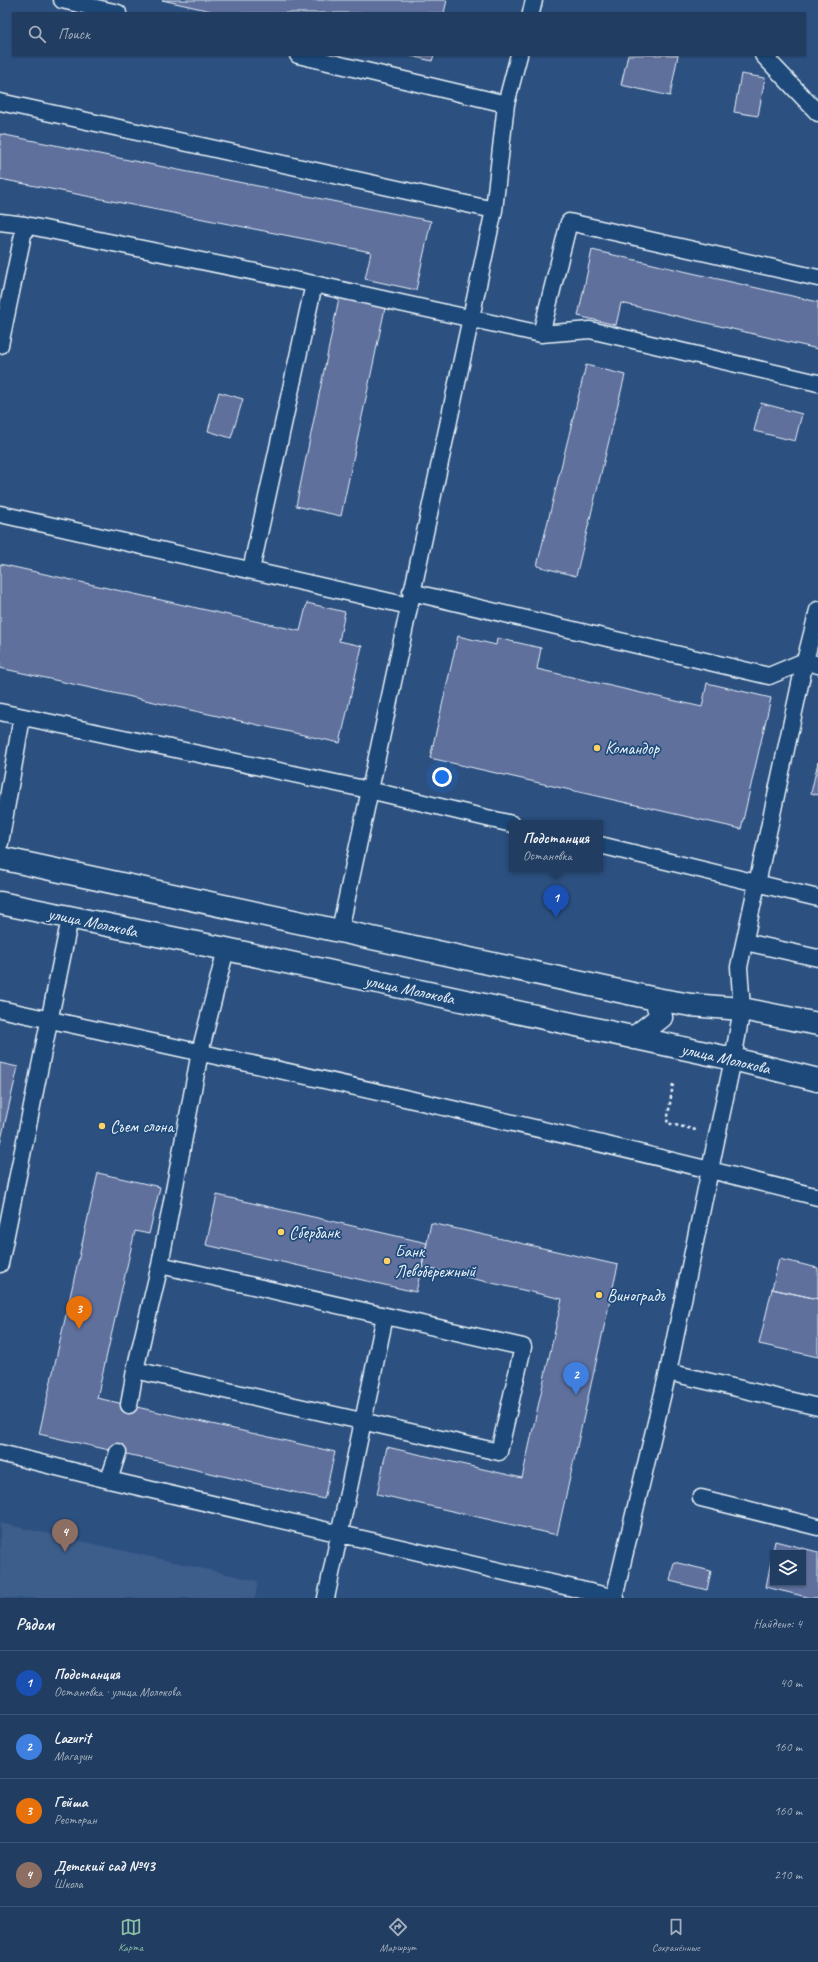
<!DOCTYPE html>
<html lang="ru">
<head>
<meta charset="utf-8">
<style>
  :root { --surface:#213d61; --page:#2d486a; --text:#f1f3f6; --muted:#a2aebd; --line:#3e5676; --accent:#8abfa5 }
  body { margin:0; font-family:Caveat,sans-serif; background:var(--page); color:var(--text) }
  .controls { position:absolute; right:12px; bottom:12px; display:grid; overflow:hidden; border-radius:0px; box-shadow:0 1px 3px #0004 }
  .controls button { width:36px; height:36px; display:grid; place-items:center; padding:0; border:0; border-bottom:1px solid var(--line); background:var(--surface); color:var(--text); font:20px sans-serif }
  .you { position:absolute; left:442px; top:777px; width:14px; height:14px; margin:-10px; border:3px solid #fff; border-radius:50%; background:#1a73e8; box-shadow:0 0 0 6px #1a73e833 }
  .badge { display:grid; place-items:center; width:26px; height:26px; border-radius:50%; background:var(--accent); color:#fff; font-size:13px; font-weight:700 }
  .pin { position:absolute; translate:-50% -33px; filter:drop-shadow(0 1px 2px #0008) }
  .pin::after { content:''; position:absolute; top:21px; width:14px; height:12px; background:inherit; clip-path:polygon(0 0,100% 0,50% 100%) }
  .popup { position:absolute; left:509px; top:820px; width:94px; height:52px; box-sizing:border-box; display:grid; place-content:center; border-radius:0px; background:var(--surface); filter:drop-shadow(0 1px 3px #0005); font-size:13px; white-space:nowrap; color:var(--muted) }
  .popup b { font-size:15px; color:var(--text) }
  .popup::after { content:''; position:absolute; left:50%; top:100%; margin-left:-8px; border:8px solid transparent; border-top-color:var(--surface) }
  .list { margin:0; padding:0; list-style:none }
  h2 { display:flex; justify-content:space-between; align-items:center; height:52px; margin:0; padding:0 16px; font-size:17px }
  h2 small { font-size:13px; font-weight:400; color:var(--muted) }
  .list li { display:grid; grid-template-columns:26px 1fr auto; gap:12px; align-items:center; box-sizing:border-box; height:64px; padding:0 16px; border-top:1px solid var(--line) }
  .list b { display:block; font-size:15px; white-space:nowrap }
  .list p { margin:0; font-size:13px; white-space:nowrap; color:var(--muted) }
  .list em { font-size:13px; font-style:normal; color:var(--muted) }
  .icon { flex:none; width:22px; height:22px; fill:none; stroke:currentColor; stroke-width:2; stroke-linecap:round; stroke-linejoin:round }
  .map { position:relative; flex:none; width:818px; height:1598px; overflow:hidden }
  .search { position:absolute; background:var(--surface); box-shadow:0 1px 3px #0004; left:12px; right:12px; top:12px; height:44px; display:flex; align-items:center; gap:10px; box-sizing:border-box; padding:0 14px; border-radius:0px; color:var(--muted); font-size:15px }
  .sheet { height:308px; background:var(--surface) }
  nav { display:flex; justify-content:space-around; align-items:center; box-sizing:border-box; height:56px; border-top:1px solid var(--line); background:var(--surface); font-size:11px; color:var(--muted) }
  nav a { display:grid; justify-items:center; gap:2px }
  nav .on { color:var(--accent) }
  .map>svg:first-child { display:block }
</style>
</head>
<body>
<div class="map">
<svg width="818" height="1598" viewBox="0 0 818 1598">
  <rect width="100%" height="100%" fill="#2c5181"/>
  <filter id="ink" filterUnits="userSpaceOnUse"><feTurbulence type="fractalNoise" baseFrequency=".025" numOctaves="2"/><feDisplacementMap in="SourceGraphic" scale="8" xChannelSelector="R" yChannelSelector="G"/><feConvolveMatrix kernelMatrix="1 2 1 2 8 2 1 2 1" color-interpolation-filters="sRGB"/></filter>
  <g filter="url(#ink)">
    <path fill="#3e5d8b" d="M0,1523L258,1581L255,1598H0Z"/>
    <path fill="#5f6f9d" stroke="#e8f1f8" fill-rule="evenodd" d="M162,0H447L444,13H220Z
      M407,55H434L432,61Z
      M628,55H678L670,96L621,85Z
      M741,74L765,78L758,116L734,112Z
      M0,134L431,221L416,290L365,279L371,252L0,179Z
      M592,250L818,302V349L621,303L616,325L578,316Z
      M339,298L385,308L341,516L296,506Z
      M586,365L625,375L576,576L537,566Z
      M219,392L243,399L231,438L208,431Z
      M761,403L802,414L795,441L754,431Z
      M0,564L300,631L307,603L345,612L339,641L362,646L340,743L0,668Z
      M458,636L496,645L497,638L541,648L537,669L702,707L707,683L771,698L741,829L430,758Z
      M818,762V795L811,793Z
      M0,1063L18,1067L0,1144Z
      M98,1173L160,1187L149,1234L135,1231L97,1398L335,1452L324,1499L39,1434Z
      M217,1195L427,1243L416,1292L206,1245Z
      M431,1223L618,1265L557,1535L377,1494L387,1447L522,1478L562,1299L422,1267Z
      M779,1259L818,1268V1299L772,1289Z
      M772,1289L818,1299V1357L759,1344Z
      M775,1541L818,1552V1598H811L766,1587ZM773,1553H803V1583H773Z
      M674,1562L711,1571L707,1590L670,1581Z"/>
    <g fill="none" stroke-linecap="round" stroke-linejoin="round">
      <g stroke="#e8f1f8" stroke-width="19">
        <path id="service" d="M62,0L118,13
          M531,13L534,0
          M298,55L506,104
          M763,55L818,113
          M0,102L494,210
          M0,222L25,225
          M314,284L541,334L569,222L818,278
          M541,334L590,330L818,383
          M0,345L25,225L314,284L251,570
          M0,514L409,606
          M411,592L769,676L805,661L818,665
          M0,712L369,790L512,824
          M0,843L22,717
          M600,845L818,898
          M340,930L494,210L506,104L519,55
          M745,942L818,958
          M0,1009C273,1068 547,1128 818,1197
          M0,1264L70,918
          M135,1370L499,1452L523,1347L160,1265
          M668,1372L818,1407
          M129,1405L135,1370L160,1265L200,1052L226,949
          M0,1453L109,1480L616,1598
          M109,1480L118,1452
          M701,1498L818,1527
          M326,1598L385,1316
          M614,1598L668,1372L733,1059L742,1009L739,967L805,661L818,610"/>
      </g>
      <g stroke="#e8f1f8" stroke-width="25">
        <path id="secondary" d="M0,858L656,999L691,1005L742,1009L818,1024
          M0,903L226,949L733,1059L818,1080
          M634,1038L661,1017L656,999"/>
      </g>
      <path stroke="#e8f1f8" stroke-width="2.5" stroke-dasharray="3 3" stroke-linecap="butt" d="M673,1084L667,1123L696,1130"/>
      <use href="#service" stroke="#1f4a7a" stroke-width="16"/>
      <use href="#secondary" stroke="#1f4a7a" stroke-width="22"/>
    </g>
  </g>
  <g fill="#ffd166" stroke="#1f4a7a" stroke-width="1.5">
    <circle cx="597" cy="748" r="4"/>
    <circle cx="102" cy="1126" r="4"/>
    <circle cx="281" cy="1232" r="4"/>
    <circle cx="387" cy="1261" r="4"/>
    <circle cx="599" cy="1295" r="4"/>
  </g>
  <g text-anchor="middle" stroke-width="3.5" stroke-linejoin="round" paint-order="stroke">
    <g font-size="17" fill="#e8f1f8" stroke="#1f4a7a" text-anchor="start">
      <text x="605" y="754">Командор</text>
      <text x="110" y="1132">Съем слона</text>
      <text x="289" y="1238">Сбербанк</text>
      <text x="395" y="1257">Банк<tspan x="395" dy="20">Левобережный</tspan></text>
      <text x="607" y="1301">Виноградъ</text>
    </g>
    <g font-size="17" fill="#e8f1f8" stroke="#1f4a7a">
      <text transform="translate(93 922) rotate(12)" y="6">улица Молокова</text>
      <text transform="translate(410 989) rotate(12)" y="6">улица Молокова</text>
      <text transform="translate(726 1058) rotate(13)" y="6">улица Молокова</text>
    </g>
  </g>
</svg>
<div class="controls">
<button><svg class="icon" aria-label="layers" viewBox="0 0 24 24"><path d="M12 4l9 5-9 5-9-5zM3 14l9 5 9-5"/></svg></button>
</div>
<div class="you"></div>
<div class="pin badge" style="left:556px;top:918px;background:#1a4fb4">1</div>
<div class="popup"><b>Подстанция</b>Остановка</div>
<div class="pin badge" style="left:576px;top:1395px;background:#3f7fe0">2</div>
<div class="pin badge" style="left:79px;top:1329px;background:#e8710a">3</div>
<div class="pin badge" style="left:65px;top:1552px;background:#8d6e63">4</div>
<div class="search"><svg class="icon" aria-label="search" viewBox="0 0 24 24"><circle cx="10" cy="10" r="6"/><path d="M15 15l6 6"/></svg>Поиск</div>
</div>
<section class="sheet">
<h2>Рядом<small>Найдено: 4</small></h2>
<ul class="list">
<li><span class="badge" style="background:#1a4fb4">1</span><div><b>Подстанция</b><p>Остановка · улица Молокова</p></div><em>40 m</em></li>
<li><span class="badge" style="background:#3f7fe0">2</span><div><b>Lazurit</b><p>Магазин</p></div><em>160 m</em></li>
<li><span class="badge" style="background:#e8710a">3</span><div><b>Гейша</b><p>Ресторан</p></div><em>160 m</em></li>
<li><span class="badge" style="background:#8d6e63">4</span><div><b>Детский сад №43</b><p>Школа</p></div><em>210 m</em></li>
</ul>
</section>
<nav>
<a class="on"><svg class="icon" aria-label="map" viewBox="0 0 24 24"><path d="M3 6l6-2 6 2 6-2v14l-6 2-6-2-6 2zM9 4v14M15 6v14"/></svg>Карта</a>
<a><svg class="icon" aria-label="directions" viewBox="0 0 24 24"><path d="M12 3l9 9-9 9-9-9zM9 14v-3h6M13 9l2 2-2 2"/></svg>Маршрут</a>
<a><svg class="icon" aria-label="saved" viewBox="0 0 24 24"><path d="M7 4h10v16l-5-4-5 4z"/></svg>Сохранённые</a>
</nav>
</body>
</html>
